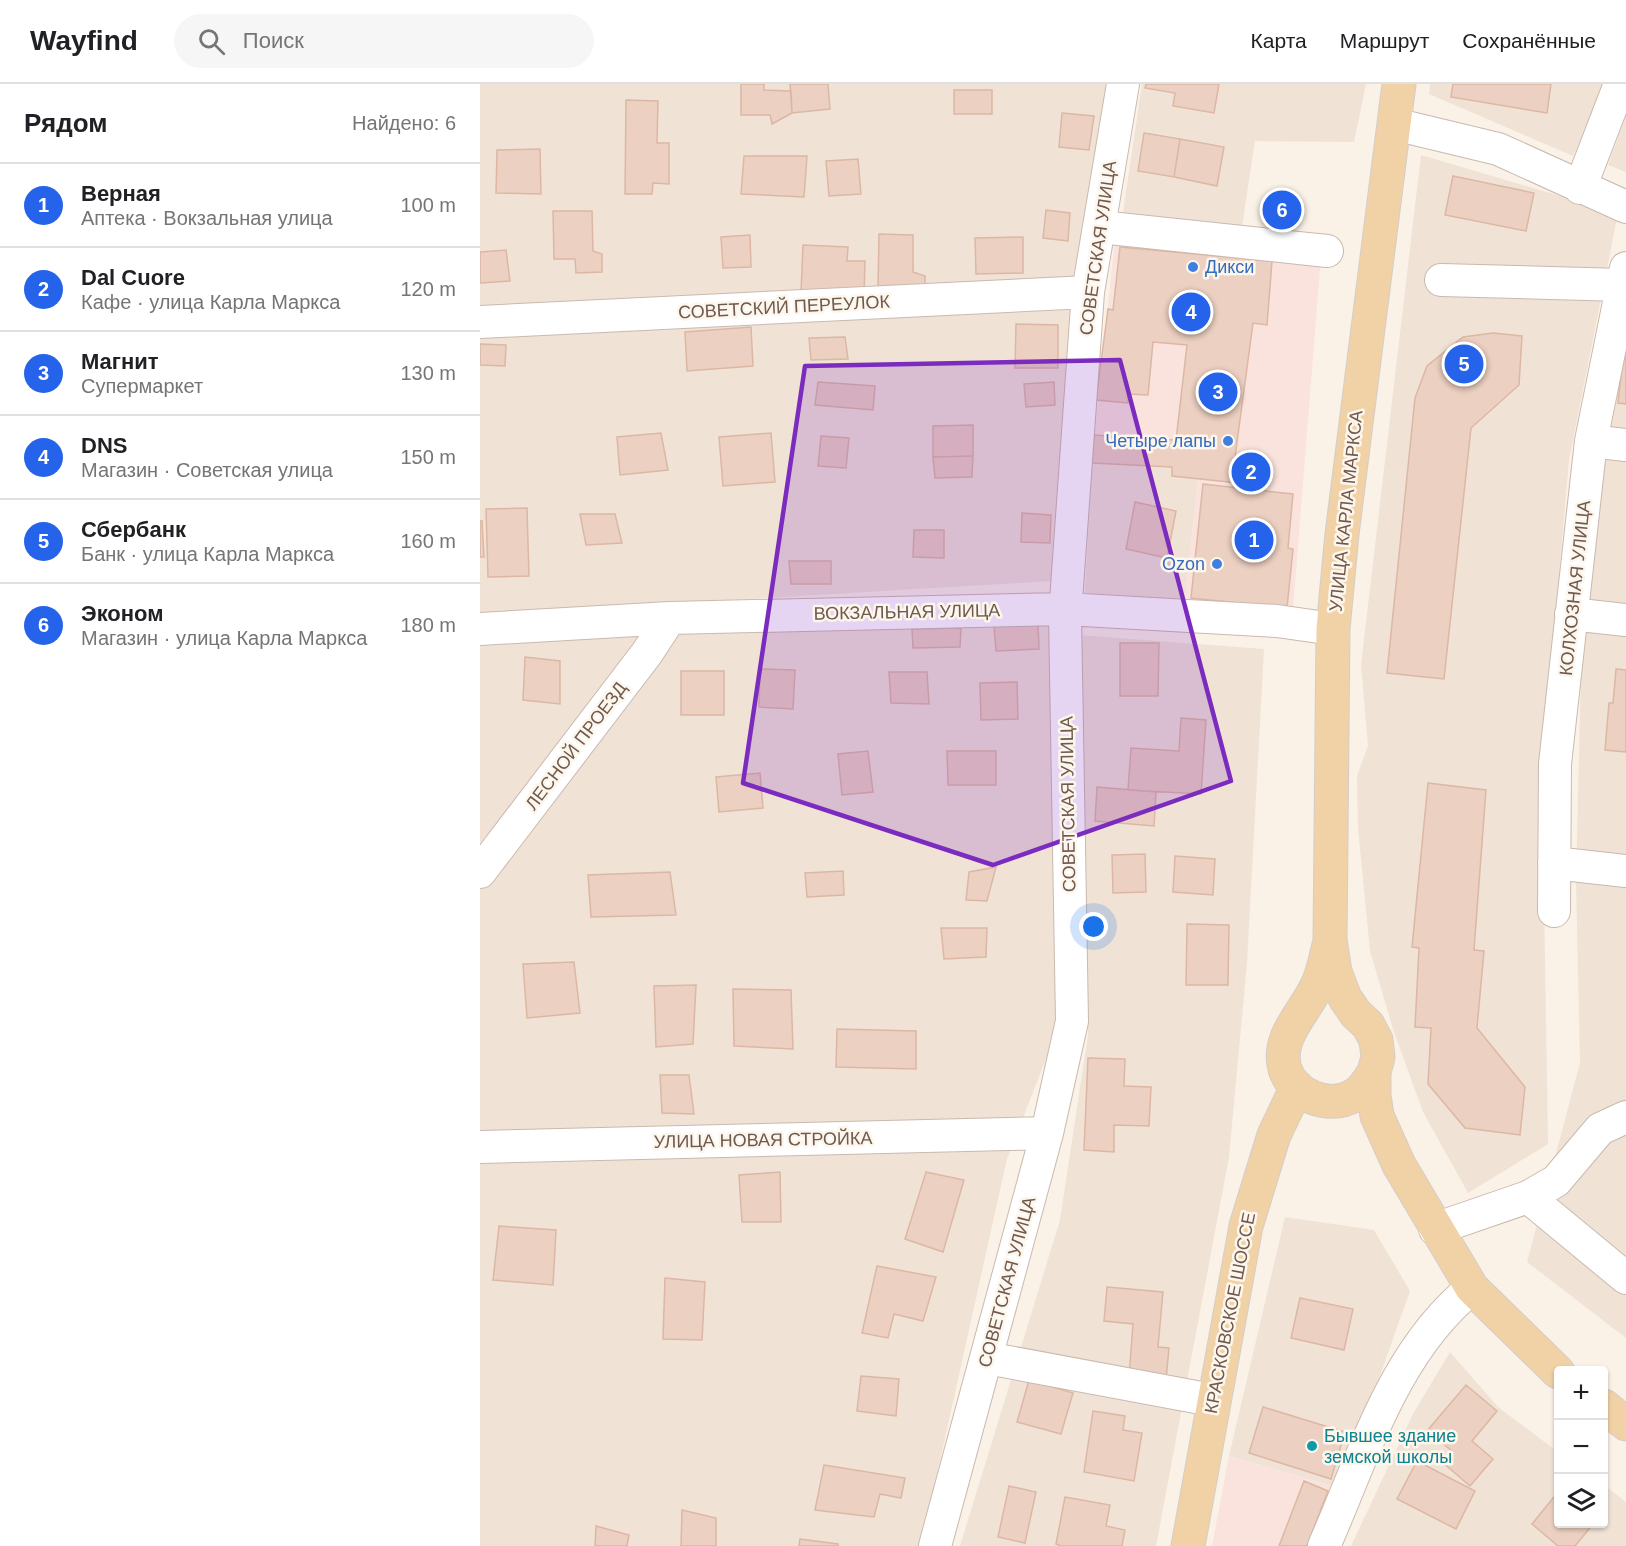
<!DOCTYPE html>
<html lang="ru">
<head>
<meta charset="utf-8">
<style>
  :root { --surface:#fff; --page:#f6f6f6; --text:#202124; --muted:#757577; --line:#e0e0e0; --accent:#2563eb }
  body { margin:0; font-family:Helvetica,sans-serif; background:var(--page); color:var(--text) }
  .controls { position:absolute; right:18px; bottom:18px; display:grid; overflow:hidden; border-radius:6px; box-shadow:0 2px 4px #0004 }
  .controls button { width:54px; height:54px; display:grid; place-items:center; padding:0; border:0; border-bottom:2px solid var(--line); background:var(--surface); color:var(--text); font:30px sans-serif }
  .you { position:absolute; left:614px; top:843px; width:21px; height:21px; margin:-15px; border:4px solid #fff; border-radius:50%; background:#1a73e8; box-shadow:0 0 0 9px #1a73e833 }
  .badge { display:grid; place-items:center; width:39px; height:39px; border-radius:50%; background:var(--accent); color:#fff; font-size:20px; font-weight:700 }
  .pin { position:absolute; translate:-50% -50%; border:3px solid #fff; box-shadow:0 2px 6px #0006 }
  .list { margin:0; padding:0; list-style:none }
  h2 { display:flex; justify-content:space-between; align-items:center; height:78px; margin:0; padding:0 24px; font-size:26px }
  h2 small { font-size:20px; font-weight:400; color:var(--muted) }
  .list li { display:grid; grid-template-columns:39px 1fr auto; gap:18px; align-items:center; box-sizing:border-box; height:84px; padding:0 24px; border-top:2px solid var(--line) }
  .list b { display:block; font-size:22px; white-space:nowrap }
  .list p { margin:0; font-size:20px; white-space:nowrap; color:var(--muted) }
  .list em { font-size:20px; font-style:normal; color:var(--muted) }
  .icon { flex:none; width:33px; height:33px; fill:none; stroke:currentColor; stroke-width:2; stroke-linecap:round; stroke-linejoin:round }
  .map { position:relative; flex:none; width:1146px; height:1462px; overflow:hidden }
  header { display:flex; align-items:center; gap:36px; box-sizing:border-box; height:84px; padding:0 30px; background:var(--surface); border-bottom:2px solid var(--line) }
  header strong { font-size:28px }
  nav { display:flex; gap:33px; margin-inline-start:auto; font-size:21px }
  .search { width:420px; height:54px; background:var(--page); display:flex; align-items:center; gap:15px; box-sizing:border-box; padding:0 21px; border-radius:33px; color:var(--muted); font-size:22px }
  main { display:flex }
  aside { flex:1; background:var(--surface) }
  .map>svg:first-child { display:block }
</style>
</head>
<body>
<header>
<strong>Wayfind</strong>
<div class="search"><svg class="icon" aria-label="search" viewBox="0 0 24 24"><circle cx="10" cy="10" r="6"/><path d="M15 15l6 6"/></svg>Поиск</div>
<nav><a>Карта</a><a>Маршрут</a><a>Сохранённые</a></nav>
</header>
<main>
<aside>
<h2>Рядом<small>Найдено: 6</small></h2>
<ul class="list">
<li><span class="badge">1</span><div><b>Верная</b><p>Аптека · Вокзальная улица</p></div><em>100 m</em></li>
<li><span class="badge">2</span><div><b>Dal Cuore</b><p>Кафе · улица Карла Маркса</p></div><em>120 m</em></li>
<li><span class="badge">3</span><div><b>Магнит</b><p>Супермаркет</p></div><em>130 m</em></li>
<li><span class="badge">4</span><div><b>DNS</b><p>Магазин · Советская улица</p></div><em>150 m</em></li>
<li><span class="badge">5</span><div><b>Сбербанк</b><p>Банк · улица Карла Маркса</p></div><em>160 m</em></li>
<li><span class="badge">6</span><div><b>Эконом</b><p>Магазин · улица Карла Маркса</p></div><em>180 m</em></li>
</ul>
</aside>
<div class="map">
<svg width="1146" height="1462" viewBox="0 0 1146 1462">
  <rect width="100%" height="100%" fill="#faf1e7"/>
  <path fill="#f0e3d6" d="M0,0H634L602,202L0,227Z
    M662,0H886L874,58L775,57L762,142L642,135Z
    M950,0H1127L1093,72L949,10Z
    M1146,32V88L1128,81Z
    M941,71L1138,129L1089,376L1062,689L1068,1060L988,1109L943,1028L913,945L890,867L878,745L877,692L888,662L881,581Z
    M591,226L572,497L0,531V248Z
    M1146,231V1254L1047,1178L1100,979L1096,798L1101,584L1124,335Z
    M612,379L692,383V391L718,394L705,516L605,509Z
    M570,533L576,949L527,1075L441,1462H0V557Z
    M599,551L784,565L767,879L749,1073L676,1462H480L580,1136L608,951Z
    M805,1133L894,1146L930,1207L860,1404L749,1372Z
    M970,1268L1018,1323L1078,1368V1440H1124V1401L1146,1418V1462H871L934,1328Z"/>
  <path fill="#f9e3dc" d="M635,153L841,172L813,525L705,516L718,395L692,392V383L612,379Z
    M749,1372L860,1404L835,1462H732Z"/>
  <path fill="#ecd0c1" stroke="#dcb7a4" stroke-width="1.5" d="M261,0H284V6L311,7L312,29L292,40L290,31H261Z
    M310,0H348L350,25L312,29Z
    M666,0H739L734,29L693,22L695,9L665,4Z
    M973,0H1071L1067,29L971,13Z
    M474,6H512V30H474Z
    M146,16L178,17L177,59H189V100L173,99L172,110H145Z
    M582,29L614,32L609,66L579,63Z
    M664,49L700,55L694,93L658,87Z
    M700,55L744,63L737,102L694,93Z
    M60,65L61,110L16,109L17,66Z
    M264,72H327L324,113L261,110Z
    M378,75L381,110L349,112L346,77Z
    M973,92L1054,109L1046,147L965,131Z
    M566,126L590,129L588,157L563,154Z
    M73,127H112L113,167L122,170V188L96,189L95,175H74Z
    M399,150L433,151V188L445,192V203H398Z
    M270,151L271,183L243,184L241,153Z
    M543,153V189L496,190L495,154Z
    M323,161L368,163L367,177H385L384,211L321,208Z
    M640,163L792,177L787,241L773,239L755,373L781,376L777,401L692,392V383L612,379L614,351L696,356L707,261L673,258L668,311L648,310V319L616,316L628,225L633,226Z
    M26,166L30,197L0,199V168Z
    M536,240L578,241V284H535Z
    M271,243L273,282L207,287L205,248Z
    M1013,249L1042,252L1039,301L991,344L964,595L907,589L935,314L947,282L983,253Z
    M365,253L368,275L331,276L329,254Z
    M0,260L26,261L25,282L0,281Z
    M1143,272H1146V320L1138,319Z
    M338,298L395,302L393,326L335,321Z
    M574,298L575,321L546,323L544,300Z
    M493,341V372L453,373V342Z
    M181,349L188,386L140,391L137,353Z
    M291,349L295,398L243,402L239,353Z
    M341,352L369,354L366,384L338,382Z
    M493,372L492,393L455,394L453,373Z
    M723,400L813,410L808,464L813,465L807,524L711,514Z
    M655,418L696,427L687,474L646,465Z
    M47,424L49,492L8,493L6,425Z
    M542,429L571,431L570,459L541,458Z
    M100,430H135L142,459L106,461Z
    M0,437H2L4,473H0Z
    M434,446H464V474L433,473Z
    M309,477H351V500H311Z
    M558,540L559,565L516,567L514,542Z
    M481,544L480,563L433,564L432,545Z
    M640,559H679L678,612H640Z
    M45,573L80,577V620L43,616Z
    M280,585L315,586L313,625L279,623Z
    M1136,585L1146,586V668L1125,666L1129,619H1133Z
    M201,587H244V631H201Z
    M409,588H447L449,620L411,619Z
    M537,598L538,635L501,636L500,599Z
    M701,634L726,636L721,710L648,706L651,664L699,667Z
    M388,667L393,708L362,711L358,670Z
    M467,667H516V701H468Z
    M280,689L283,724L239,728L236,693Z
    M948,699L1006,706L994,866L1004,867L997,944L1045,1003L1040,1051L985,1044L948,1000L951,944L935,943L939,864L932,863Z
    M617,703L676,708L674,742L615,737Z
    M665,770L666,808L633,809L632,771Z
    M695,772L735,775L733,811L693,808Z
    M516,783L507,817L486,816L489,788Z
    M363,787L364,811L327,813L325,789Z
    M190,788L196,831L111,833L108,791Z
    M707,840L749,841L748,901H706Z
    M461,844H507L506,873L464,875Z
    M94,878L100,929L47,934L43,880Z
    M216,901L213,960L176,963L174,902Z
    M253,905L311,906L313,965L254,962Z
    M357,945L436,947V985L356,983Z
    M608,974L645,975L644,1002L671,1003L669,1042L634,1041V1068L604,1066Z
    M180,991H209L214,1030L182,1029Z
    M300,1088L301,1138H262L259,1091Z
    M446,1088L484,1096L463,1168L425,1155Z
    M19,1142L76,1146L73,1201L13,1196Z
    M397,1182L456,1193L443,1237L414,1230L408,1254L382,1249Z
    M185,1194L225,1198L222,1256L183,1255Z
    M627,1203L683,1208L678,1263L689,1264L686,1296L649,1293L653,1240L624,1237Z
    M820,1214L873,1225L864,1266L811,1254Z
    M381,1292L419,1295L416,1332L377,1327Z
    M549,1296L593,1309L581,1350L537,1338Z
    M986,1301L1017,1327L992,1357L1013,1375L990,1402L962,1378L972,1367L947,1347Z
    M783,1323L865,1348L851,1395L769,1369Z
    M613,1327L645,1332L643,1346L662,1349L654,1397L604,1388Z
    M937,1377L995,1407L976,1445L917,1415Z
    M344,1381L425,1394L421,1414L400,1410L394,1433L335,1426Z
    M824,1397L848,1407L827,1462H799Z
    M529,1402L556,1408L545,1459L518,1453Z
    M1078,1408V1440H1113L1095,1462H1078L1052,1440Z
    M585,1413L630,1421L626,1442L645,1446L642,1462H581L576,1460Z
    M202,1426L236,1434V1462H201Z
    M116,1442L149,1451L147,1462H115Z
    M320,1455L358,1460V1462H319Z"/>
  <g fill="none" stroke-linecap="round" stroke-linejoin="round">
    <g stroke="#cab9ae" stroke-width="34">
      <path id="minor" d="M914,40L1018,65L1146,123
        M1100,104L1140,0
        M620,143L847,167
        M961,196L1142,201
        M0,238L608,208
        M1111,357L1146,361
        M1091,530L1146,536
        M0,545L190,534L585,525L797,537L853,545
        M1074,779L1146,787
        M0,788L167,569L190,534
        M1074,827L1075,680L1111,357L1146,184
        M0,1063L567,1049
        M1048,1113L1146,1194
        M955,1145L1048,1113L1076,1097L1120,1045L1146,1033
        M507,1274L732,1316
        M455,1462L567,1049L592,937L585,531L608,208L643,0
        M844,1462C884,1372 913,1268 992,1204"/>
    </g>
    <g stroke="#d4cdca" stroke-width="35">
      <path id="major" d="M919,0L862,450L853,545L850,856L855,888L865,914L876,930L888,941L896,956L898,973L894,988V1011L897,1032L919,1081L992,1204L1078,1288
        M849,861C846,873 844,885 839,897C829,925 795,951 805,985C813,1011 848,1026 873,1012C883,1007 888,998 894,988
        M1124,1322L1146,1340
        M708,1462L766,1142L794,1051L817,1003"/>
    </g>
    <use href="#minor" stroke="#fff" stroke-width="32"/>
    <use href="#major" stroke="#f1d2a7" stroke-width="33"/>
  </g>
  <path fill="#7b2cbf" fill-opacity="0.2" stroke="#7b2cbf" stroke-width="4.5" stroke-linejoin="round" d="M640,276L751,697L513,781L263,699L325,282Z"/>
  <g fill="#3f7fe0" stroke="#fdf6ec" stroke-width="2">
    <circle cx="713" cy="183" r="6"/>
    <circle cx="748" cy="357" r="6"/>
    <circle cx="737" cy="480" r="6"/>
  </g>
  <circle fill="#0f9aa8" stroke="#fdf6ec" stroke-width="2" cx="832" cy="1362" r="6"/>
  <g text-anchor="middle" stroke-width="5" stroke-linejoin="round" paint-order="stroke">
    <g font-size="18" fill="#70594e" stroke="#fdf6ec">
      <text transform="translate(618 164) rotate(-82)" y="6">СОВЕТСКАЯ УЛИЦА</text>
      <text transform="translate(304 223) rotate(-3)" y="6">СОВЕТСКИЙ ПЕРЕУЛОК</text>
      <text transform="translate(866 427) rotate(-84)" y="6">УЛИЦА КАРЛА МАРКСА</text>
      <text transform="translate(1095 504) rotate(-84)" y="6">КОЛХОЗНАЯ УЛИЦА</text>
      <text transform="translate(427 528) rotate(-1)" y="6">ВОКЗАЛЬНАЯ УЛИЦА</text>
      <text transform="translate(96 662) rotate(-53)" y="6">ЛЕСНОЙ ПРОЕЗД</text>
      <text transform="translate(588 720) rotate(-91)" y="6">СОВЕТСКАЯ УЛИЦА</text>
      <text transform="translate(283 1056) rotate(-1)" y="6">УЛИЦА НОВАЯ СТРОЙКА</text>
      <text transform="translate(527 1198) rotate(-75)" y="6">СОВЕТСКАЯ УЛИЦА</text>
      <text transform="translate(750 1229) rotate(-79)" y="6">КРАСКОВСКОЕ ШОССЕ</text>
    </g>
    <g font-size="18" fill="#366cbe" stroke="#fdf6ec" text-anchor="end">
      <text x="725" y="189" text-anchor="start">Дикси</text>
      <text x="736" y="363">Четыре лапы</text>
      <text x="725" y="486">Ozon</text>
    </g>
    <g font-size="18" fill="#0d838f" stroke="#fdf6ec" text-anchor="start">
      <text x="844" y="1358">Бывшее здание<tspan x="844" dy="21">земской школы</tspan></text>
    </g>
  </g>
</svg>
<div class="controls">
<button>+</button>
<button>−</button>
<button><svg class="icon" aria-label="layers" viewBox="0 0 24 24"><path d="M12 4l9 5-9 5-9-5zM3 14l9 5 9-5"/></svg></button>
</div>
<div class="you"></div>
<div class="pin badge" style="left:774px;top:456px">1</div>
<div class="pin badge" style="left:771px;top:388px">2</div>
<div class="pin badge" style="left:738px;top:308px">3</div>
<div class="pin badge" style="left:711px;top:228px">4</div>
<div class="pin badge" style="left:984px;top:280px">5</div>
<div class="pin badge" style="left:802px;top:126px">6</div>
</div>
</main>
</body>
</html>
